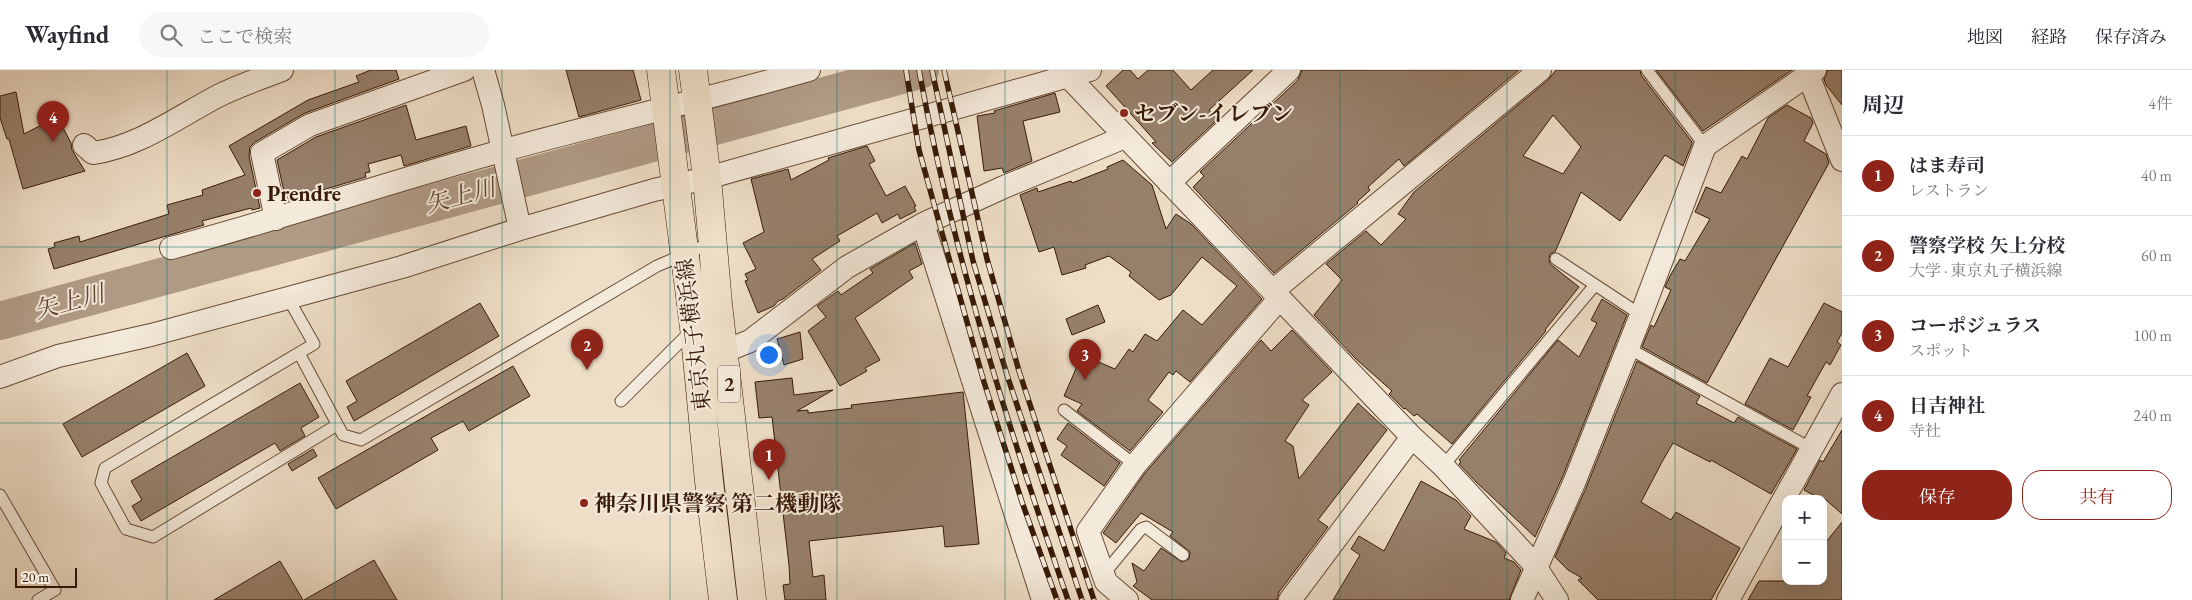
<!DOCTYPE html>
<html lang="ja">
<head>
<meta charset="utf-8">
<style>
  :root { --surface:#fff; --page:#f7f7f7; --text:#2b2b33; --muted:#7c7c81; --line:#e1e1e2; --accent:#8f2418 }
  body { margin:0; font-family:"EB Garamond","Noto Serif JP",serif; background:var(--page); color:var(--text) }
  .controls { position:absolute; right:15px; bottom:15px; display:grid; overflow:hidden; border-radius:10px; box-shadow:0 5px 20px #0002 }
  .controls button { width:45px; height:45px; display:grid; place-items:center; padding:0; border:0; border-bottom:1px solid var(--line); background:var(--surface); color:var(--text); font:25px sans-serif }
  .scale { position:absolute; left:15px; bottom:12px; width:62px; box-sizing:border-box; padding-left:5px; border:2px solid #381a07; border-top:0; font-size:14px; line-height:18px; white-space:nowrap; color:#381a07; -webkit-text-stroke:4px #f4eadb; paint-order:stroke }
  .you { position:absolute; left:768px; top:284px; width:18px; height:18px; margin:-12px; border:4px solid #fff; border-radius:50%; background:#1a73e8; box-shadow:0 0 0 8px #1a73e833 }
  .badge { display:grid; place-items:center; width:32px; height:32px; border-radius:50%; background:var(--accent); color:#fff; font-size:16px; font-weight:700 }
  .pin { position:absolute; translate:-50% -41px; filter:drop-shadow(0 1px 2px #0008) }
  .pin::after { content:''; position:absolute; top:26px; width:18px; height:15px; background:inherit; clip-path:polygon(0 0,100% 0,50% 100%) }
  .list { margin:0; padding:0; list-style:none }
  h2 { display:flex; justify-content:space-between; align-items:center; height:65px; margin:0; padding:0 20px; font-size:21px }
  h2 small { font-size:16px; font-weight:400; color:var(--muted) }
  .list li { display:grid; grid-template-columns:32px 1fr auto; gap:15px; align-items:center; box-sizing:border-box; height:80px; padding:0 20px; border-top:1px solid var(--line) }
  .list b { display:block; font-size:19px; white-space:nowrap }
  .list p { margin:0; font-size:16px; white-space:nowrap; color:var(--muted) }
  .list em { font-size:16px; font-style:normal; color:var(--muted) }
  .actions { display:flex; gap:10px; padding:15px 20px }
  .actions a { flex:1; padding:11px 0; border:1px solid var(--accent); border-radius:20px; text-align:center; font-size:18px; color:var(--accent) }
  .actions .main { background:var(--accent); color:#fff }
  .icon { flex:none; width:28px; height:28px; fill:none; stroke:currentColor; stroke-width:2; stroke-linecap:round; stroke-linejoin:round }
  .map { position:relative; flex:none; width:1842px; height:530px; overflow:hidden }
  header { display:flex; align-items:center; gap:30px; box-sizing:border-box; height:70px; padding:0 25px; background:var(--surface); border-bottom:1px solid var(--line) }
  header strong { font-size:24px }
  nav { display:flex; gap:28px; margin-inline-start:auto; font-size:18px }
  .search { width:350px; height:45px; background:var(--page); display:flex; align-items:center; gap:12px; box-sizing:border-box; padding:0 18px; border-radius:28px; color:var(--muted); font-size:19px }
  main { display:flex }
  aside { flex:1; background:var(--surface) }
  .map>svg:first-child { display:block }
</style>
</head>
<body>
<header>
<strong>Wayfind</strong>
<div class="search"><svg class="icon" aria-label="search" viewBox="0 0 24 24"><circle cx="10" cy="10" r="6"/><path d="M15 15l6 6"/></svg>ここで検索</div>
<nav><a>地図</a><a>経路</a><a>保存済み</a></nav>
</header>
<main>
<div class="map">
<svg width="1842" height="530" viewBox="0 0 1842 530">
  <rect width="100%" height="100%" fill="#eedec7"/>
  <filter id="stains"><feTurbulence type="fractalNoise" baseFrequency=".004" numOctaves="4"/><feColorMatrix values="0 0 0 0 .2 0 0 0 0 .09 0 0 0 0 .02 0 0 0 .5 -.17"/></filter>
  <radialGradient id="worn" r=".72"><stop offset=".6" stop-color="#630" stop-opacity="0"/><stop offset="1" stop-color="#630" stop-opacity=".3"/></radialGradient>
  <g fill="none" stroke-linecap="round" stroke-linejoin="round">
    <path stroke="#b09b86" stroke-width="38" d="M0,251L920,0"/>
  </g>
  <path fill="#97806b" stroke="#381a07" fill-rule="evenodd" d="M371,0H396L399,9L305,43L255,72L250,77L249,86L260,138L252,140L251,138L202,151L204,155L54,199L48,179L55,177L54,173L79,166L80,172L169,144L167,135L203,125L202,120L245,105L229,76L308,30L359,12L356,6Z
    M566,0H633L641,30L579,47Z
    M1123,0H1130L1138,9L1148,0H1173L1191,20L1213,0H1253L1209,40L1217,50L1172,92L1152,73L1156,72L1106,16Z
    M1302,0H1519L1404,96L1399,89L1368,117L1370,120L1357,132L1358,133L1274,203L1193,117L1204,106L1200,102L1298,10Z
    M1556,0H1640L1641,5L1692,72V74L1683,96L1665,85L1620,151L1581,122L1555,182L1550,184L1549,189L1550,194L1579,217L1545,260L1546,261L1452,374L1417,344L1414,346L1405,338L1404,339L1389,324L1392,321L1356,289L1314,245L1342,210L1326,194L1366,161L1381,175L1406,149L1398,144L1414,122L1548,10ZM1553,45L1581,77L1563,104L1523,86Z
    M1656,0H1792L1703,61Z
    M1828,0H1842V35L1826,15L1824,9Z
    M16,22L24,64L51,50L54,54L60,52L71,73L72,80L85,101L23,119L9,69H7L0,48V26Z
    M1055,23L1060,42L1023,51L1032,91L1004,103L1002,98L984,101L977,46L995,43L994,41Z
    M406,35L416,70L466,56L471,76L404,96L401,85L368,94L370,102L365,103L366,107L286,131L277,90L316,67Z
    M1787,35L1811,48L1813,53L1804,71L1826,84L1829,93L1707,313L1642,277L1651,255L1654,257L1671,220L1665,217L1670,206L1680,189L1685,191L1710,149L1695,142L1706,117L1721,123L1742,86L1747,89L1768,48Z
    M867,76L875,91L869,94L886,126L905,116L916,136L914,137L916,141L900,149L898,144L882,153L877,143L837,166L840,171L812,189L821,200L783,229L778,231L774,236L758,243L745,211L748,210L745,204L756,199L743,173L764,162L751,109L788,99L791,110L829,90L828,88Z
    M1123,90L1152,115L1166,159L1176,144L1191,154L1262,229L1190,312L1176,301L1173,305L1169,302L1148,330L1163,342L1130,381L1077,341L1082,334L1064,326L1082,285L1115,299L1129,279L1133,282L1145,264L1157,271L1183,240L1202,255L1237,216L1202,187L1171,225L1159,230L1129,206L1131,202L1109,186L1085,195L1086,198L1062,205L1054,177L1039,182L1020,125L1037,118L1038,122L1071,111L1072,113L1108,99L1107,97Z
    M915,173L922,194L909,201L913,208L855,248L880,290L865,298L867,301L840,316L808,261L826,247L817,236L838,221L841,225L873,203L870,199Z
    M1602,229L1627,245L1562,408L1535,467L1476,412L1459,394L1461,392L1459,390L1558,270L1579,287L1597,253L1591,250Z
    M480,233L499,266L354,351L347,337L357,331L346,311Z
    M1824,233L1842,242V263L1837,272L1841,275L1830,295L1826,292L1807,326L1811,327L1793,360L1745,334L1770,288L1788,297Z
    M1098,235L1105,252L1072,265L1066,249Z
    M1292,260L1332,302L1302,330L1309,335L1285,371L1293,376L1299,409L1358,333L1387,360L1318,450L1328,457L1279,522L1277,530H1152L1133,516L1137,512L1132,493L1144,501L1161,478L1182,492L1189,489L1190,482L1170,466L1173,462L1141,443L1116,473L1103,463L1145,403L1261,270L1271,281Z
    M800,262L803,289L784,295L777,269Z
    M187,283L205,316L82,387L63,354Z
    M1637,291L1700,326L1696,333L1734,353L1738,347L1797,379L1771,424L1711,390L1710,392L1673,373L1662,392L1641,432L1671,450L1676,442L1740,478L1711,530H1598L1578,510L1582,508L1568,500L1555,487L1586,418Z
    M513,296L530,326L469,361L463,351L431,368L438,380L336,439L318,408Z
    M792,308L794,325L833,320L797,341L808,340V343L852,338L851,335L963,322L979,474L945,477L943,456L809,471L813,507L824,505L826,530H785L783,515L790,514L789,495L772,347L759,348L755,312Z
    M300,313L319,347L301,358L305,366L280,381L275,373L141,451L132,436L142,430L131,411Z
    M1068,353L1120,393L1104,416L1061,385L1067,376L1057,369Z
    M1842,360V444L1825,429H1821L1804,420L1820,390L1823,392Z
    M313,379L317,386L292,401L288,394Z
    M1421,411L1456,430L1471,446L1464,459L1496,472L1506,483L1504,488L1514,492L1521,500L1509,530H1333L1360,485L1351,479L1359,466L1384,481Z
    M1842,452V530H1748L1759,511H1823V476Z
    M374,490L397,530H304Z
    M280,491L303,530H214Z"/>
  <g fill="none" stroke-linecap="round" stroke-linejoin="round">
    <g stroke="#664b37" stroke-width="13">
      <path id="service" d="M1647,0L1705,76
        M1556,189L1641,245
        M288,228L314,274L105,398L101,413L126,459L153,467L337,355
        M1628,278L1812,379
        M299,283L343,365L361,370L657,196L713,172
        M621,331L692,260
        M1064,340L1135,395
        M1443,396L1595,215
        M0,425L55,520L38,530
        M1103,505L1141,459L1146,457L1183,485"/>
    </g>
    <g stroke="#664b37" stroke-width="24">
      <path id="minor" d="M483,0L493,35L520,159
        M1062,0L1412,367L1443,396L1533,493L1557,530
        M1806,0L1842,90
        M84,75L93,83C138,77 178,47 218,26C238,16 261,8 282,0
        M1169,113L1289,0
        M276,149L262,83L310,55L464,0
        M923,154L1043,530
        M171,178C283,148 393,111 505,80C606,52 708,29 809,0
        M1274,220L1540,0
        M725,281L750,271L847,197L923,154L1004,117L1125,67
        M0,307L58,286L151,265L288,228L402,197L520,159L654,120L707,108L1090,0
        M1127,530L1106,512L1088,461L1135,395L1280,228
        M1290,530L1412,367
        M1522,530L1574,413L1641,245L1705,76L1815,0
        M1728,530L1842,324"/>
    </g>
    <g stroke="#381a07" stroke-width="29">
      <path id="primary" d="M661,0L694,257L709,411L723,530
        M693,0L707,108L718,234L752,530"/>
    </g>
    <use href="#service" stroke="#f4eadb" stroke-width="11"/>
    <use href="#minor" stroke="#f4eadb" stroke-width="22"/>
    <use href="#primary" stroke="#eedec7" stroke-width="28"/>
    <g stroke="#381a07" stroke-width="5.5">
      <path id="rail" d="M906,0L919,80L952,199L984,312L1022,432L1057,530
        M919,0C952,181 1008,357 1068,530
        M932,0L973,191L1007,305L1082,530
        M944,0L987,189L1019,301L1094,530"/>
    </g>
    <use href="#rail" stroke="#f4eadb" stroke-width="4" stroke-dasharray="11" stroke-linecap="butt"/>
  </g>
  <path fill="none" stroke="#0f766e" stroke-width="1" stroke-opacity="0.55" d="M167,0V530M335,0V530M502,0V530M670,0V530M837,0V530M1005,0V530M1172,0V530M1340,0V530M1507,0V530M1675,0V530M0,177H1842M0,353H1842"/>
  <g fill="#8f2418" stroke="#f4eadb" stroke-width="2">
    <circle cx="1124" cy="43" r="5"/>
    <circle cx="257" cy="123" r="5"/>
    <circle cx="584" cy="433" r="5"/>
  </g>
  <g text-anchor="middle" stroke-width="4" stroke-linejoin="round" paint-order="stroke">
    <rect fill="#f4eadb" stroke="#705847" stroke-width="1" x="718" y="295.5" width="22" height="37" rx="4"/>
    <g font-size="21" font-weight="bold" fill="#381a07">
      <text x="729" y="321">2</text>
    </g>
    <g font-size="22" font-weight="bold" fill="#381a07" stroke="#f4eadb" text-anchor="start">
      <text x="1134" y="51">セブン-イレブン</text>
      <text x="267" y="131">Prendre</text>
      <text x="594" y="441">神奈川県警察 第二機動隊</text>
    </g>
    <g font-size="22" fill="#381a07" stroke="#f4eadb">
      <text transform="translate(693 265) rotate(-97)" y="8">東京丸子横浜線</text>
    </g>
    <g font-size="24" font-style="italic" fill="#624733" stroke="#f4eadb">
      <text transform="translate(460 126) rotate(-15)" y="8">矢上川</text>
      <text transform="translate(69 232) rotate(-15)" y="8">矢上川</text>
    </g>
  </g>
  <rect width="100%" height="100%" filter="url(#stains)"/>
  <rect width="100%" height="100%" fill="url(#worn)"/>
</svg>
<div class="controls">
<button>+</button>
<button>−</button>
</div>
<div class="scale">20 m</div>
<div class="you"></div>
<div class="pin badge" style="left:769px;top:410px">1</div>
<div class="pin badge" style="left:587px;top:300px">2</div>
<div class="pin badge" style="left:1085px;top:310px">3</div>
<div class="pin badge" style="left:53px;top:72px">4</div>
</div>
<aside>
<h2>周辺<small>4件</small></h2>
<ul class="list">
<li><span class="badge">1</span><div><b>はま寿司</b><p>レストラン</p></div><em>40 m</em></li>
<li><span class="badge">2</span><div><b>警察学校 矢上分校</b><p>大学 · 東京丸子横浜線</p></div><em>60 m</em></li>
<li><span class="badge">3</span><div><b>コーポジュラス</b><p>スポット</p></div><em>100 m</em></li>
<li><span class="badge">4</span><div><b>日吉神社</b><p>寺社</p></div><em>240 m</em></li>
</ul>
<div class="actions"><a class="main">保存</a><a>共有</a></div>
</aside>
</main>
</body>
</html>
